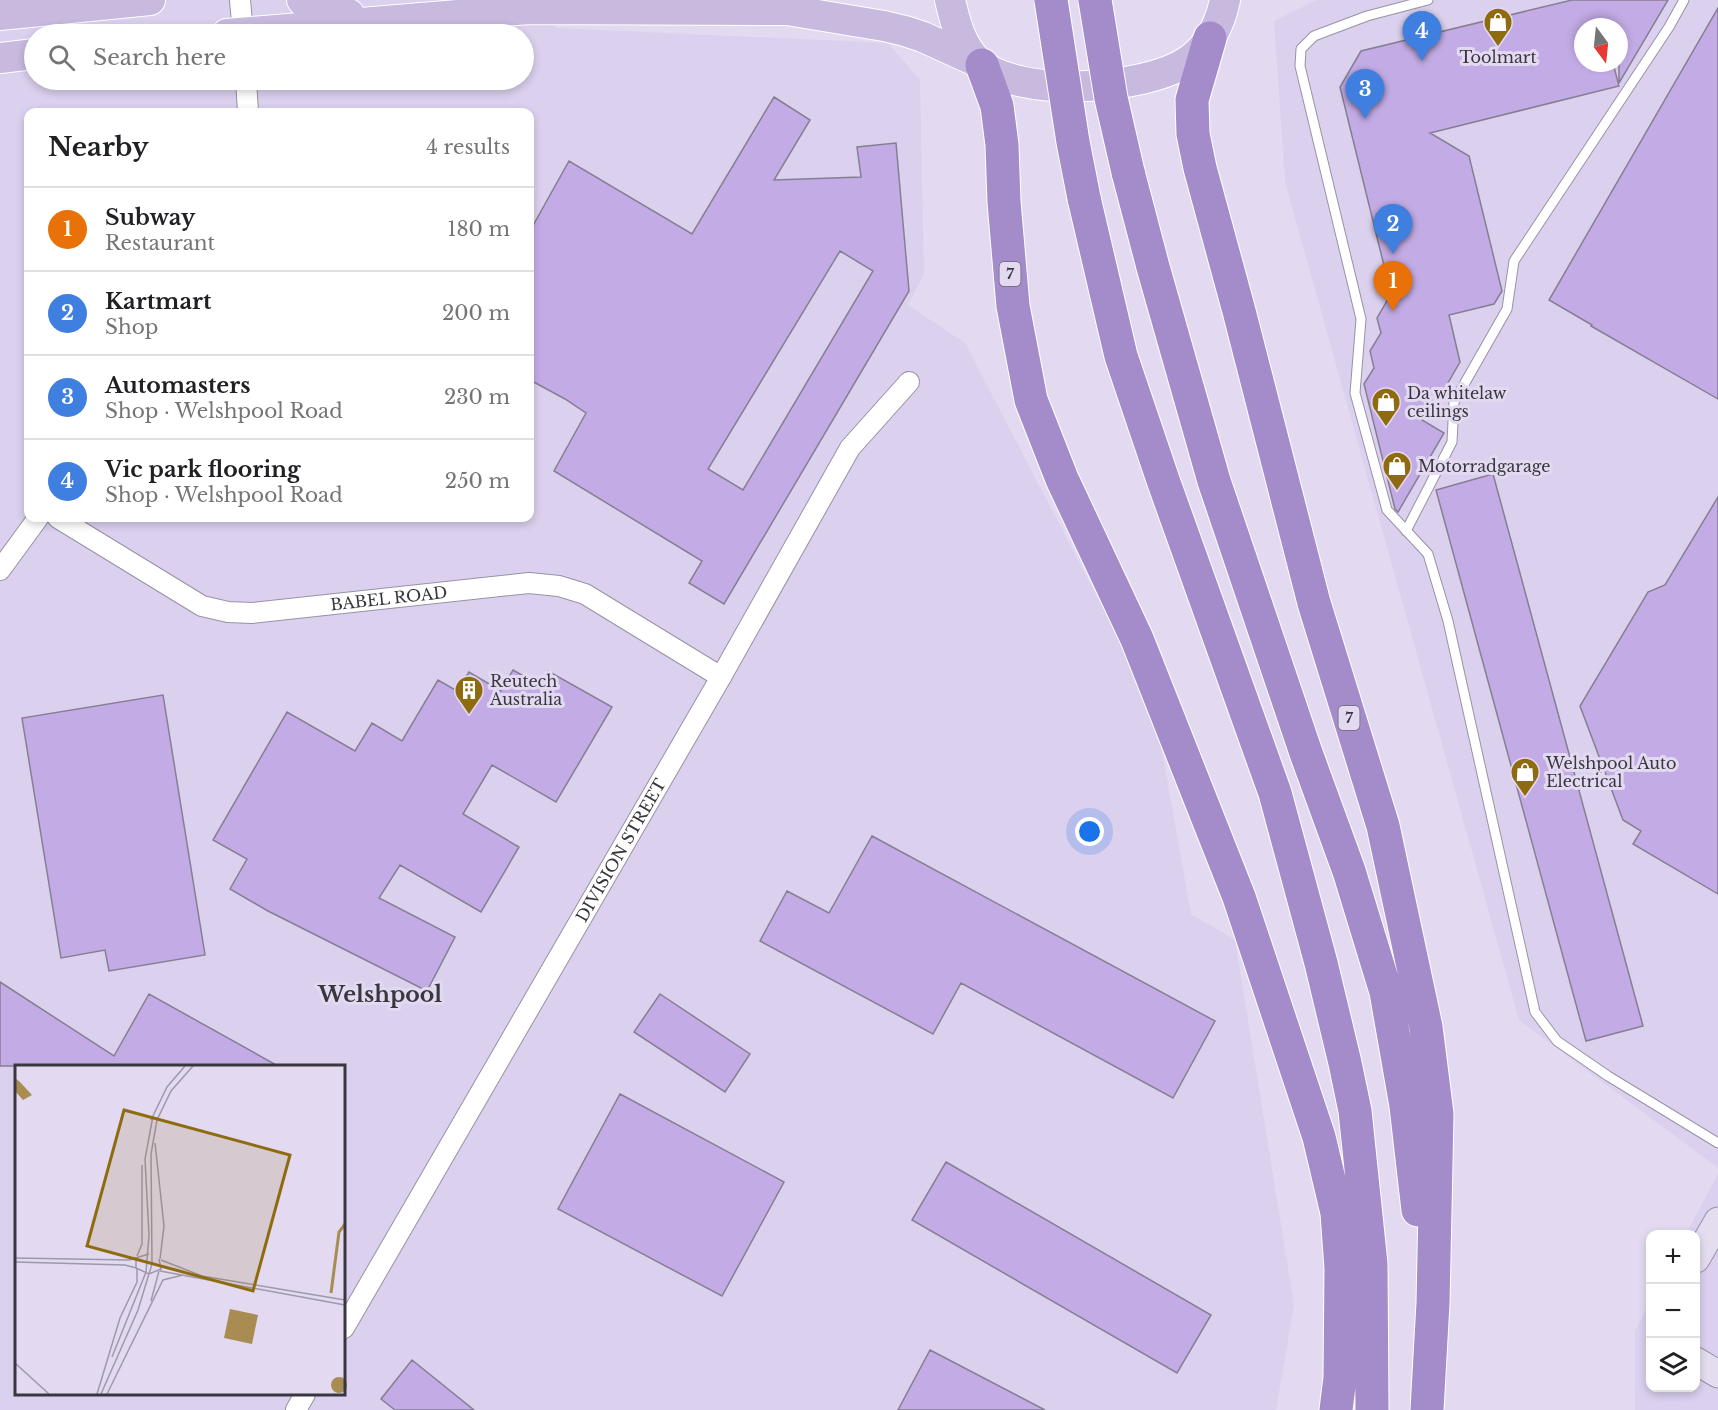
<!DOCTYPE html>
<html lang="en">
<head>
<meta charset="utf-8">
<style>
  :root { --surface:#fff; --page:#f2f2f2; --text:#202124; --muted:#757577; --line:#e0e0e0; --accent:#8f6b10 }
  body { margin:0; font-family:"Libre Baskerville",serif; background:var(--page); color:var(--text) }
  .controls { position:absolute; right:18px; bottom:18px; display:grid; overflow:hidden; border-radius:12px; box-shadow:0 3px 9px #0003 }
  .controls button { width:54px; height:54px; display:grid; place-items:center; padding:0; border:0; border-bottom:2px solid var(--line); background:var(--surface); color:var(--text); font:30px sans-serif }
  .compass { position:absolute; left:1574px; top:18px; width:54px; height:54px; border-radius:50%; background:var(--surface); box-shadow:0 3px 9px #0003; rotate:165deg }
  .you { position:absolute; left:1090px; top:832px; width:21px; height:21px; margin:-15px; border:4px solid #fff; border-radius:50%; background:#1a73e8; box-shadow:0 0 0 9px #1a73e833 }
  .badge { display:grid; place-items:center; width:39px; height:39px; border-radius:50%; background:var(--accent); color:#fff; font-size:20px; font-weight:700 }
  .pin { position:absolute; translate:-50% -50px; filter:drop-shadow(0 2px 3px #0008) }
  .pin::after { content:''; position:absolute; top:32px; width:21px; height:18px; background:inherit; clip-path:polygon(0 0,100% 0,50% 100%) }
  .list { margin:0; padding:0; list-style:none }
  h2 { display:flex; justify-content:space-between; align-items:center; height:78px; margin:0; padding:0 24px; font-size:26px }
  h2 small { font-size:20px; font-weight:400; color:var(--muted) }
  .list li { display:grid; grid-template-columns:39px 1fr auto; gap:18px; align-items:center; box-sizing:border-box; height:84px; padding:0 24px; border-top:2px solid var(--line) }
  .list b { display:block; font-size:22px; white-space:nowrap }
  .list p { margin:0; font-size:20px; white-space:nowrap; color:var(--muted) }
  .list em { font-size:20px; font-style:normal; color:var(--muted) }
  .icon { flex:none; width:33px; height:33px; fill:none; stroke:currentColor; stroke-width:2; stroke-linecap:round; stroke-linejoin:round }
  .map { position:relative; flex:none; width:1718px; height:1410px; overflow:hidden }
  .search { position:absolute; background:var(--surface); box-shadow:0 3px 9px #0003; left:24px; top:24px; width:510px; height:66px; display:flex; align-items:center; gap:15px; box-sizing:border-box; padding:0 21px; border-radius:33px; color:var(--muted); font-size:22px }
  .panel { position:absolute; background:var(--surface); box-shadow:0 3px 9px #0003; left:24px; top:108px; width:510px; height:414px; border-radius:12px }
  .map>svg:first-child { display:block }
</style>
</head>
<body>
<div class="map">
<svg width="1718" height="1410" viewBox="0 0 1718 1410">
  <rect width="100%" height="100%" fill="#e3daf1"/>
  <path fill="#dbd0ee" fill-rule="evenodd" d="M0,0H554L556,28L888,43L920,80L924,274L908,305L965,343L1154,706L1191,914L1235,940L1294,1305L1276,1410H0ZM34,34H524V80H34ZM28,112H530V518H28ZM16,1066H344V1394H16Z
    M1317,0H1718V1168L1519,1020L1285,182L1274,21ZM1583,27H1619V63H1583Z
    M1718,1174V1410H1635V1331L1650,1302V1388H1696V1234H1686Z"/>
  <path fill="#c3ace6" stroke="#867e93" stroke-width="1.5" fill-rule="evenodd" d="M1572,0H1668L1619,83V27H1583V63H1613L1619,86L1430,133L1469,156L1502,291L1494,304L1449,315L1460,362L1445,388L1430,392L1432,402L1422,420L1444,433L1398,512L1395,509L1364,384L1374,368L1370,351L1381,333L1377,318L1391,294L1340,87L1361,51Z
    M1718,8V399L1591,326L1592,325L1549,300Z
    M774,97L810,120L774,180L861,177L857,147L896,143L909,291L724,604L689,583L702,561L554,471L586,413L565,399L530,380V231L569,161L692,234ZM840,251L873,271L743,490L708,469Z
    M1493,474L1643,1026L1586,1041L1436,490Z
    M1718,497V894L1633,844L1641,831L1623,820L1580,706L1648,592L1665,585Z
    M513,670L539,685L548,671L612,707L556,802L492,765L463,814L519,847L481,912L400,865L379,898L455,937L427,991L268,911L230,889L247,859L213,840L287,712L355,751L372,723L402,741L438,680L457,691L469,672L501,691Z
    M163,695L205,955L109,971L105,950L61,958L22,718Z
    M872,836L1215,1021L1173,1098L961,983L933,1034L760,941L787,891L829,913Z
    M0,982L114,1056L149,994L278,1066H0Z
    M660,994L750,1054L725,1092L634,1032Z
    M620,1094L784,1182L722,1296L558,1209Z
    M946,1162L1211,1315L1177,1373L912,1220Z
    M930,1350L1045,1410H898Z
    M412,1360L474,1410H395L381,1399Z"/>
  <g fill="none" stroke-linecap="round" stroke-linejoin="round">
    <g stroke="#9991a6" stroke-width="11">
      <path id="lane" d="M1428,0L1367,16L1314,36L1301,49L1300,66L1361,319L1355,393L1387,510L1428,554L1448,621L1535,1012L1557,1041L1608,1076L1718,1143
        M1406,531L1452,442L1454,402L1507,309L1514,261L1669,27L1684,0"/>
    </g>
    <g stroke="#9991a6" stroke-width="22">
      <g id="street">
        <path d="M240,0L243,34"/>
        <path d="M246,80L248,112"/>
        <path id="s1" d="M58,518L202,606L228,612L252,613L529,583L559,586L585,594L721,677"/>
        <path d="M0,570L38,518"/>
        <path id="s2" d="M344,1328L721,677L850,448L909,382"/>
        <path d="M296,1410L305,1394"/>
      </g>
    </g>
    <g stroke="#9991a6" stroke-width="29">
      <path id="secondary" d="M1696,1259L1718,1221
        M1696,1361L1718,1374"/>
    </g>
    <g stroke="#fff" stroke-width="32">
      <path id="primary" d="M302,0C312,14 334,13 349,14
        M950,0C955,22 961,46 978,62C1017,99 1146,90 1188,61C1209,47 1220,24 1225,0
        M0,15L150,0
        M227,34L530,9L787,10L884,26L905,31L923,37L978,62
        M0,58L34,54"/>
    </g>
    <g stroke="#fff" stroke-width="35">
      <path id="highway" d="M1210,38L1192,100L1193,134L1200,168L1239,311L1314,603L1383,826L1426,1027L1437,1114L1433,1303L1427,1410
        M982,65L997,106L1002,145L1004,202L1013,306L1031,400L1062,479L1137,639L1239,897L1319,1137L1337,1213L1341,1268L1340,1378L1336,1410
        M1128,172L1153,267L1214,481L1306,753L1349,871L1386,992L1406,1106L1418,1210
        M1084,198L1121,356L1163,480L1275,793L1321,963L1345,1063L1355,1111L1371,1264L1372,1410"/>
    </g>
    <use href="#lane" stroke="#fff" stroke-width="9"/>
    <use href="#street" stroke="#fff" stroke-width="20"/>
    <use href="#secondary" stroke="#e4dcef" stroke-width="27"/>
    <use href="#primary" stroke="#c8b9df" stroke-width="30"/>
    <use href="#highway" stroke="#a48bc9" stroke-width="33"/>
    <g stroke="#fff" stroke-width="35" stroke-linecap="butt">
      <path id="highway-bridge" d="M1051,0L1073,142L1084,198
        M1095,0L1111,98L1128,172"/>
    </g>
    <use href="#highway-bridge" stroke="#a48bc9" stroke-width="33"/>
  </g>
  <defs>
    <g id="shop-pin" transform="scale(1.5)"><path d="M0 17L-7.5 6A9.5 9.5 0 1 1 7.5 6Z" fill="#8f6b10" stroke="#e3daf1"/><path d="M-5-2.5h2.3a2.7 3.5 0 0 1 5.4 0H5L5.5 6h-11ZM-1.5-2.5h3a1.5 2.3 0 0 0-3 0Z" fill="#fff"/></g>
    <g id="building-pin" transform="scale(1.5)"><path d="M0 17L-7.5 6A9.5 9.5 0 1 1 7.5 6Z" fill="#8f6b10" stroke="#e3daf1"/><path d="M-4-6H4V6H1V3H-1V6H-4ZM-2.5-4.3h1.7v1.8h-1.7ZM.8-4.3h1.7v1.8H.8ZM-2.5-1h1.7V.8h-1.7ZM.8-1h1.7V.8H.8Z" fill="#fff"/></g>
  </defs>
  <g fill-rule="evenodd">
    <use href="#shop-pin" x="1498" y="22"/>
    <use href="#shop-pin" x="1386" y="402"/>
    <use href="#shop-pin" x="1397" y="466"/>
    <use href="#building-pin" x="469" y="690"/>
    <use href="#shop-pin" x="1525" y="772"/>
  </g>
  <g text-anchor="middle" stroke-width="6" stroke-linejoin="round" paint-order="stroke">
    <g fill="#e3daf1" stroke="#6d6774" stroke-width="1.5">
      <rect x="999.5" y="262" width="21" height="24" rx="4.5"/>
      <rect x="1338.5" y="706" width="21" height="24" rx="4.5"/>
    </g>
    <g font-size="15" font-weight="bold" fill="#3a363f">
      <text x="1010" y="279">7</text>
      <text x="1349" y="723">7</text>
    </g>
    <g font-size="16" fill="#3a363f" stroke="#e3daf1" text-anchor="start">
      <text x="1498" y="63" text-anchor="middle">Toolmart</text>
      <text x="1407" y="399">Da whitelaw<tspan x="1407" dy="18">ceilings</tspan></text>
      <text x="1418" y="472">Motorradgarage</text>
      <text x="490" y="687">Reutech<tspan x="490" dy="18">Australia</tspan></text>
      <text x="1546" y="769">Welshpool Auto<tspan x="1546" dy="18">Electrical</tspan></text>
    </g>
    <g font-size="16" fill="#3a363f" stroke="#e3daf1">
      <text dy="6" stroke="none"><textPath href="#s1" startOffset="357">BABEL ROAD</textPath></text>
      <text dy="6" stroke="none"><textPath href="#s2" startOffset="552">DIVISION STREET</textPath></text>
    </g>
    <g font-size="22" font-weight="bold" fill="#3a363f" stroke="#e3daf1">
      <text x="380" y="1002">Welshpool</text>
    </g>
  </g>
  <g transform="translate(15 1065)">
    <rect width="330" height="330" fill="#e3daf1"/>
    <path d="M0,13L5,17L17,30L8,35L0,26ZM215,244L243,250L237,279L209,273ZM316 320a8 8 0 1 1 16 0a8 8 0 1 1-16 0Z" fill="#a98c51"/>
    <path fill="none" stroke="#a98c51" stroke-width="3" d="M316,228L324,167L330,159"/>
    <path fill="none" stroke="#9f98aa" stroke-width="1.5" d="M136,55L152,22L170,1M140,78L149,161L145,194M122,191L127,179V100M121,192V203L134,209L146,204L144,194M0,193L114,195L134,189M146,195L187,211L330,235M0,197L110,200L121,203M145,206L330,240M136,236L144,206M97,292L131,207L134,170L130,94L138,51M0,298L34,329M82,329L105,253L122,217V204M86,329L123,245L137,199L136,89L142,55L156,26L178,1M92,329L148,215L168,210"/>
    <path fill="#8f6b10" fill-opacity="0.15" stroke="#8f6b10" stroke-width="3" d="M109,45L275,90L238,226L72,181Z"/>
    <rect width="330" height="330" fill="none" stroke="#3a363f" stroke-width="3"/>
  </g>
</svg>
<div class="controls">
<button>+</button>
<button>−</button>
<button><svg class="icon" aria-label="layers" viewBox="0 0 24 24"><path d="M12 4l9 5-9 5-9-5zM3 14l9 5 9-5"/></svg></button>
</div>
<svg class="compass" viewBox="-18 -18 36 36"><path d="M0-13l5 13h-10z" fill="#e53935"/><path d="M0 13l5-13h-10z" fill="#757577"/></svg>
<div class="you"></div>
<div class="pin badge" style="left:1393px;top:311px;background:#e8710a">1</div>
<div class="pin badge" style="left:1393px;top:254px;background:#3f7fe0">2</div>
<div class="pin badge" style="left:1365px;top:119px;background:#3f7fe0">3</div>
<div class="pin badge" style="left:1422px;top:61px;background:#3f7fe0">4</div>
<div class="search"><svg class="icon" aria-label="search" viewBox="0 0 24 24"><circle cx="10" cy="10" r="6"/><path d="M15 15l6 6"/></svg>Search here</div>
<section class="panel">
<h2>Nearby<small>4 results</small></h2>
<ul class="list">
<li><span class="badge" style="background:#e8710a">1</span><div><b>Subway</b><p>Restaurant</p></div><em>180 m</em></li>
<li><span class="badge" style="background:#3f7fe0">2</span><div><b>Kartmart</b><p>Shop</p></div><em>200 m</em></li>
<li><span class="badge" style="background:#3f7fe0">3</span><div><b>Automasters</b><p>Shop · Welshpool Road</p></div><em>230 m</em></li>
<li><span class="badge" style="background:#3f7fe0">4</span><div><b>Vic park flooring</b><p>Shop · Welshpool Road</p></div><em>250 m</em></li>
</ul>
</section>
</div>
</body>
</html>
